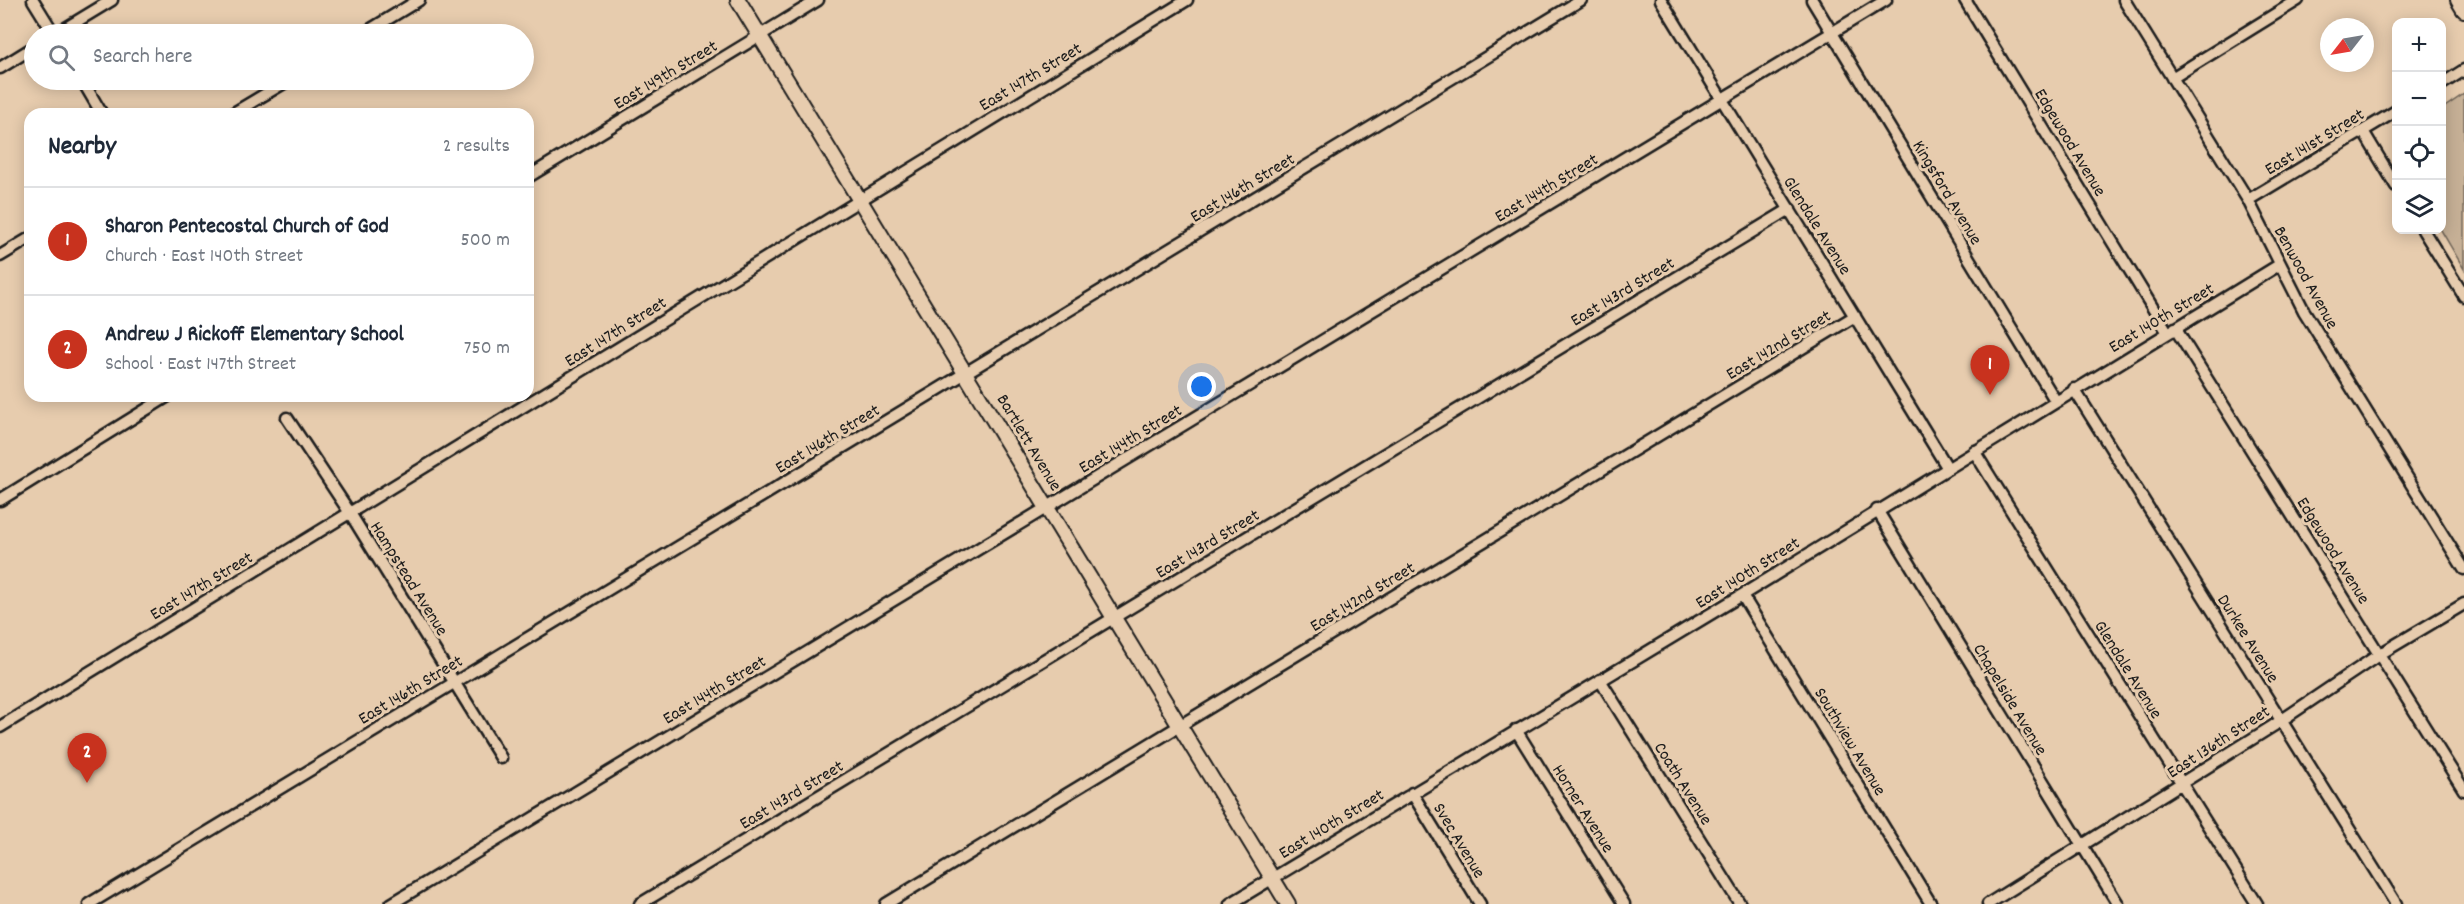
<!DOCTYPE html>
<html lang="en">
<head>
<meta charset="utf-8">
<style>
  :root { --surface:#fff; --page:#f6f6f7; --text:#1f2937; --muted:#747a83; --line:#e0e1e3; --accent:#c8321e }
  body { margin:0; font-family:Dekko,sans-serif; background:var(--page); color:var(--text) }
  .controls { position:absolute; right:18px; top:18px; display:grid; overflow:hidden; border-radius:12px; box-shadow:0 3px 15px #0003 }
  .controls button { width:54px; height:54px; display:grid; place-items:center; padding:0; border:0; border-bottom:2px solid var(--line); background:var(--surface); color:var(--text); font:30px sans-serif }
  .compass { position:absolute; left:2320px; top:18px; width:54px; height:54px; border-radius:50%; background:var(--surface); box-shadow:0 3px 15px #0003; rotate:239deg }
  .you { position:absolute; left:1202px; top:387px; width:21px; height:21px; margin:-15px; border:4px solid #fff; border-radius:50%; background:#1a73e8; box-shadow:0 0 0 9px #1a73e833 }
  .badge { display:grid; place-items:center; width:39px; height:39px; border-radius:50%; background:var(--accent); color:#fff; font-size:20px; font-weight:700 }
  .pin { position:absolute; translate:-50% -50px; filter:drop-shadow(0 2px 3px #0008) }
  .pin::after { content:''; position:absolute; top:32px; width:21px; height:18px; background:inherit; clip-path:polygon(0 0,100% 0,50% 100%) }
  .list { margin:0; padding:0; list-style:none }
  h2 { display:flex; justify-content:space-between; align-items:center; height:78px; margin:0; padding:0 24px; font-size:26px }
  h2 small { font-size:20px; font-weight:400; color:var(--muted) }
  .list li { display:grid; grid-template-columns:39px 1fr auto; gap:18px; align-items:center; box-sizing:border-box; height:108px; padding:0 24px; border-top:2px solid var(--line) }
  .list b { display:block; font-size:22px; white-space:nowrap }
  .list p { margin:0; font-size:20px; white-space:nowrap; color:var(--muted) }
  .list em { font-size:20px; font-style:normal; color:var(--muted) }
  .icon { flex:none; width:33px; height:33px; fill:none; stroke:currentColor; stroke-width:2; stroke-linecap:round; stroke-linejoin:round }
  .map { position:relative; flex:none; width:2464px; height:904px; overflow:hidden }
  .search { position:absolute; background:var(--surface); box-shadow:0 3px 15px #0003; left:24px; top:24px; width:510px; height:66px; display:flex; align-items:center; gap:15px; box-sizing:border-box; padding:0 21px; border-radius:33px; color:var(--muted); font-size:22px }
  .panel { position:absolute; background:var(--surface); box-shadow:0 3px 15px #0003; left:24px; top:108px; width:510px; height:294px; border-radius:18px }
  .map>svg:first-child { display:block }
</style>
</head>
<body>
<div class="map">
<svg width="2464" height="904" viewBox="0 0 2464 904">
  <rect width="100%" height="100%" fill="#e7ccae"/>
  <filter id="ink" filterUnits="userSpaceOnUse"><feTurbulence type="fractalNoise" baseFrequency=".0167" numOctaves="2"/><feDisplacementMap in="SourceGraphic" scale="12" xChannelSelector="R" yChannelSelector="G"/><feConvolveMatrix kernelMatrix="1 2 1 2 8 2 1 2 1" color-interpolation-filters="sRGB"/></filter>
  <g filter="url(#ink)">
    <path fill="#c6b096" stroke="#716659" stroke-width="1.5" d="M2464,94V269L2441,230L2442,109Z"/>
    <g fill="none" stroke-linecap="round" stroke-linejoin="round">
      <g stroke="#1c1c1c" stroke-width="15">
        <path id="street" d="M33,0L54,34
          M1661,0L1947,467
          M1812,0L2055,400
          M1965,0L2168,333
          M2124,0L2248,200L2304,311L2464,569
          M56,34L112,0
          M363,34L419,0
          M0,68L34,47
          M2172,78L2298,0
          M82,80L102,114
          M2442,84L2464,70
          M232,114L289,80
          M2363,131L2396,186
          M528,177L818,0
          M2248,200L2396,111
          M2423,230L2464,296
          M0,256L30,238
          M2175,328L2464,790
          M2074,389L2396,904
          M287,418L350,513L501,758
          M1974,451L2257,904
          M0,500L168,396
          M1877,510L2118,904
          M1742,595L1931,904
          M1600,680L1740,904
          M0,727L1187,0
          M1516,730L1624,904
          M1412,793L1480,904
          M89,904L1581,0
          M391,904L1886,0
          M640,904L1790,209
          M886,904L1855,316
          M1230,904L1742,595L2279,265
          M1988,904L2273,726L2380,654L2464,604"/>
      </g>
      <g stroke="#1c1c1c" stroke-width="18">
        <path id="secondary" d="M738,0L1288,904
          M2458,0L2464,10"/>
      </g>
      <use href="#street" stroke="#e7ccae" stroke-width="10"/>
      <use href="#secondary" stroke="#e7ccae" stroke-width="14"/>
    </g>
  </g>
  <g text-anchor="middle" stroke-width="6" stroke-linejoin="round" paint-order="stroke">
    <g font-size="18" fill="#1c1c1c" stroke="#e7ccae">
      <text transform="translate(665 74) rotate(-31)" y="6">East 149th Street</text>
      <text transform="translate(1030 76) rotate(-31)" y="6">East 147th Street</text>
      <text transform="translate(2314 141) rotate(-31)" y="6">East 141st Street</text>
      <text transform="translate(2071 142) rotate(59)" y="6">Edgewood Avenue</text>
      <text transform="translate(1242 187) rotate(-31)" y="6">East 146th Street</text>
      <text transform="translate(1546 187) rotate(-31)" y="6">East 144th Street</text>
      <text transform="translate(1948 192) rotate(59)" y="6">Kingsford Avenue</text>
      <text transform="translate(1818 225) rotate(58)" y="6">Glendale Avenue</text>
      <text transform="translate(2307 277) rotate(61)" y="6">Benwood Avenue</text>
      <text transform="translate(1622 291) rotate(-31)" y="6">East 143rd Street</text>
      <text transform="translate(2161 317) rotate(-31)" y="6">East 140th Street</text>
      <text transform="translate(615 331) rotate(-32)" y="6">East 147th Street</text>
      <text transform="translate(1778 344) rotate(-31)" y="6">East 142nd Street</text>
      <text transform="translate(827 438) rotate(-31)" y="6">East 146th Street</text>
      <text transform="translate(1130 438) rotate(-31)" y="6">East 144th Street</text>
      <text transform="translate(1030 442) rotate(59)" y="6">Bartlett Avenue</text>
      <text transform="translate(1207 543) rotate(-31)" y="6">East 143rd Street</text>
      <text transform="translate(2334 550) rotate(58)" y="6">Edgewood Avenue</text>
      <text transform="translate(1747 572) rotate(-32)" y="6">East 140th Street</text>
      <text transform="translate(410 578) rotate(58)" y="6">Hampstead Avenue</text>
      <text transform="translate(201 585) rotate(-31)" y="6">East 147th Street</text>
      <text transform="translate(1362 596) rotate(-31)" y="6">East 142nd Street</text>
      <text transform="translate(2249 638) rotate(58)" y="6">Durkee Avenue</text>
      <text transform="translate(2129 669) rotate(58)" y="6">Glendale Avenue</text>
      <text transform="translate(410 689) rotate(-31)" y="6">East 146th Street</text>
      <text transform="translate(714 689) rotate(-31)" y="6">East 144th Street</text>
      <text transform="translate(2011 699) rotate(59)" y="6">Chapelside Avenue</text>
      <text transform="translate(1851 741) rotate(59)" y="6">Southview Avenue</text>
      <text transform="translate(2218 741) rotate(-33)" y="6">East 136th Street</text>
      <text transform="translate(1684 783) rotate(58)" y="6">Coath Avenue</text>
      <text transform="translate(791 794) rotate(-31)" y="6">East 143rd Street</text>
      <text transform="translate(1584 808) rotate(58)" y="6">Horner Avenue</text>
      <text transform="translate(1331 823) rotate(-31)" y="6">East 140th Street</text>
      <text transform="translate(1460 840) rotate(59)" y="6">Svec Avenue</text>
    </g>
  </g>
</svg>
<div class="controls">
<button>+</button>
<button>−</button>
<button><svg class="icon" aria-label="locate" viewBox="0 0 24 24"><circle cx="12" cy="12" r="6"/><path d="M12 2v4M12 18v4M2 12h4M18 12h4"/></svg></button>
<button><svg class="icon" aria-label="layers" viewBox="0 0 24 24"><path d="M12 4l9 5-9 5-9-5zM3 14l9 5 9-5"/></svg></button>
</div>
<svg class="compass" viewBox="-18 -18 36 36"><path d="M0-13l5 13h-10z" fill="#e53935"/><path d="M0 13l5-13h-10z" fill="#747a83"/></svg>
<div class="you"></div>
<div class="pin badge" style="left:1990px;top:395px">1</div>
<div class="pin badge" style="left:87px;top:783px">2</div>
<div class="search"><svg class="icon" aria-label="search" viewBox="0 0 24 24"><circle cx="10" cy="10" r="6"/><path d="M15 15l6 6"/></svg>Search here</div>
<section class="panel">
<h2>Nearby<small>2 results</small></h2>
<ul class="list">
<li><span class="badge">1</span><div><b>Sharon Pentecostal Church of God</b><p>Church · East 140th Street</p></div><em>500 m</em></li>
<li><span class="badge">2</span><div><b>Andrew J Rickoff Elementary School</b><p>School · East 147th Street</p></div><em>750 m</em></li>
</ul>
</section>
</div>
</body>
</html>
